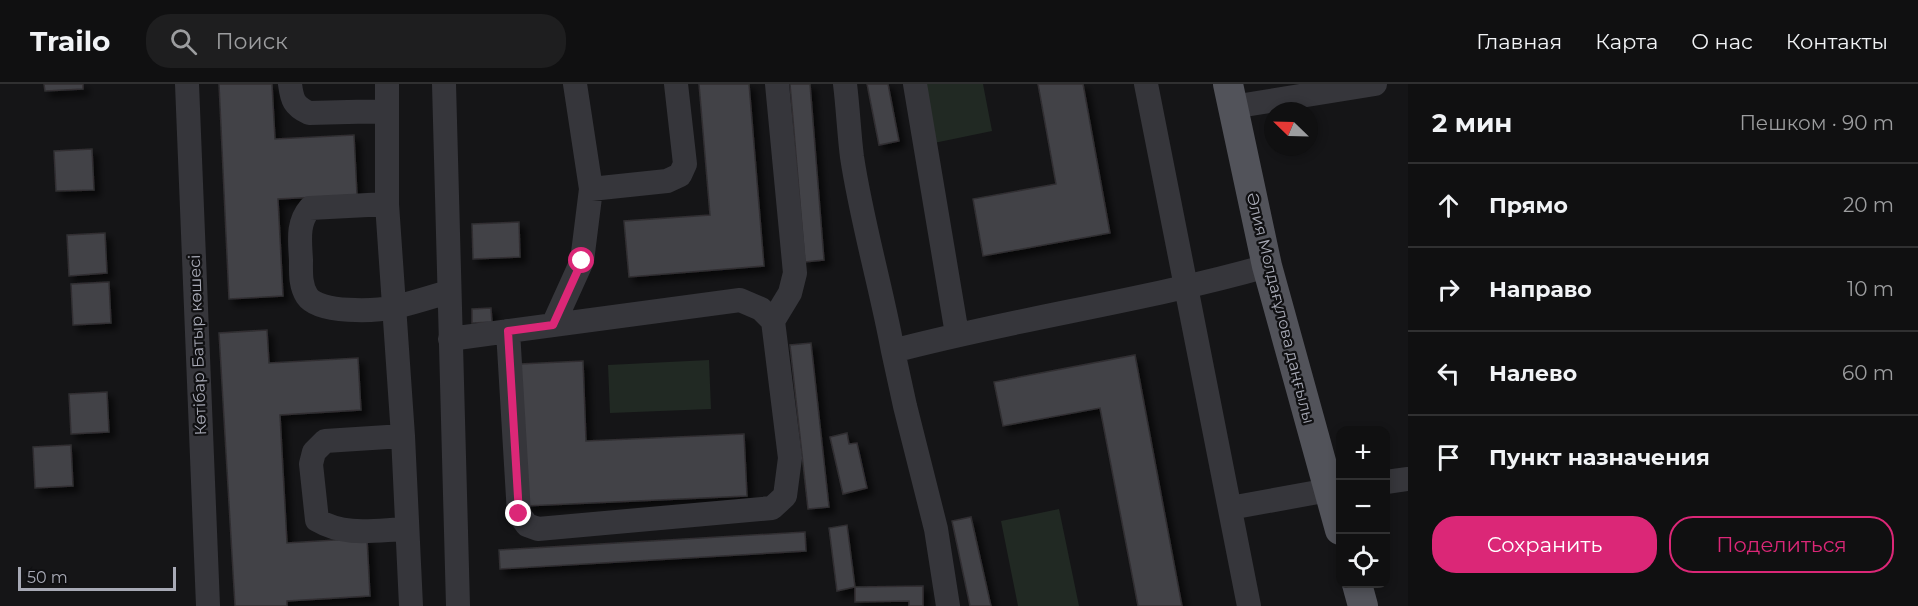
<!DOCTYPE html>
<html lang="ru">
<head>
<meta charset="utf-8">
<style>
  :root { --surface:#101011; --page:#1e1e1f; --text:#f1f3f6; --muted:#9c9d9f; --line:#303031; --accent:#db2777 }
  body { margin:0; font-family:Montserrat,sans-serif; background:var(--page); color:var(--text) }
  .controls { position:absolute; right:18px; bottom:18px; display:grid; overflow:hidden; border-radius:12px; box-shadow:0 3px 9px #0003 }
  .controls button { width:54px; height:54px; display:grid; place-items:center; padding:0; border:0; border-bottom:2px solid var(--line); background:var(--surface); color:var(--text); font:30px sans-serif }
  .compass { position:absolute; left:1264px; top:18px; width:54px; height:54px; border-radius:50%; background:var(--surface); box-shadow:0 3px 9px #0003; rotate:293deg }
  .scale { position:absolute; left:18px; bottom:15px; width:158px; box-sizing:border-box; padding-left:6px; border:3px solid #a8aab6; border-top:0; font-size:16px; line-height:21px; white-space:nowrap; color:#a8aab6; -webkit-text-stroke:4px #101012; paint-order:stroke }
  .stop { position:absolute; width:18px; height:18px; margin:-14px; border:4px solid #db2777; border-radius:50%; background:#fff }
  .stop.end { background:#db2777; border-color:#fff; box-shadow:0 2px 6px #0008 }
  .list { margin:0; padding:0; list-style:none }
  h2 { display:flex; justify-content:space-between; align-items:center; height:78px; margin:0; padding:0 24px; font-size:26px }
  h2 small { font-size:20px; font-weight:400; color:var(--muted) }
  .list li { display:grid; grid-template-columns:39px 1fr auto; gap:18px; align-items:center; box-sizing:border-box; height:84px; padding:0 24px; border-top:2px solid var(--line) }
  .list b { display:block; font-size:22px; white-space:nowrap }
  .list em { font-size:20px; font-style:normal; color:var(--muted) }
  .actions { display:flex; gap:12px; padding:18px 24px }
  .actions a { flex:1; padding:14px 0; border:2px solid var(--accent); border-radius:24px; text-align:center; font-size:21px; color:var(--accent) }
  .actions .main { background:var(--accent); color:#fff }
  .icon { flex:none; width:33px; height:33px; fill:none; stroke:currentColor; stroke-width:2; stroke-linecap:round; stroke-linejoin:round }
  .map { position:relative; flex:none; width:1408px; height:522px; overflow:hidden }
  header { display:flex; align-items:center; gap:36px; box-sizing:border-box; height:84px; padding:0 30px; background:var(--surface); border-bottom:2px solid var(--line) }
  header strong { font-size:28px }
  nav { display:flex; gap:33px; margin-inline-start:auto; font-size:21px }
  .search { width:420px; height:54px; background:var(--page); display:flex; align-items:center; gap:15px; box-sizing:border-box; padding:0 21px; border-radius:24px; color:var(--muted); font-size:22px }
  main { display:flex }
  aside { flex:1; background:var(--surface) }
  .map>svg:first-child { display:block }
</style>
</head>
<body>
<header>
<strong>Trailo</strong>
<div class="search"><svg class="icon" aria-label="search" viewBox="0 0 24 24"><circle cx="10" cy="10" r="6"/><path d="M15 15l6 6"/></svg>Поиск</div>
<nav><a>Главная</a><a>Карта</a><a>О нас</a><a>Контакты</a></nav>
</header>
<main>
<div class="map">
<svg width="1408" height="522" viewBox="0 0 1408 522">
  <defs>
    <filter id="shadow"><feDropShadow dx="5.5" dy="5.5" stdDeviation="3" flood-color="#0009"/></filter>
  </defs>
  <rect width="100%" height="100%" fill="#151517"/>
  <path fill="#212923" d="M922,0H983L992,47L934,59Z
    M709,276L711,325L610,329L608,281Z
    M1059,425L1079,522H1018L1001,437Z"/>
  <path fill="#424247" stroke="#302f32" stroke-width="1.5" filter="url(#shadow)" d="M44,0H83V5L45,7Z
    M219,0H272L275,55L354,51L357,111L278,115L283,212L229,215Z
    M699,0H749L764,182L629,193L624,137L710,131Z
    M790,0H810L824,176L805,178Z
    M867,0H888L899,57L879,61Z
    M1038,0H1083L1110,149L983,172L973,115L1056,100Z
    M92,65L94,106L56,107L54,67Z
    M519,138L520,173L473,175L472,140Z
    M105,149L107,189L69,192L67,151Z
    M109,198L111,239L73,241L71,200Z
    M491,224L492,238L472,239V225Z
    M267,246L269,279L358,274L361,326L280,331L287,459L367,454L370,512L287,517V522H235L219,249Z
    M811,259L829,423L808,425L790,261Z
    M1135,271L1182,522H1138L1100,324L1003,342L994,298Z
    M583,277L586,357L744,350L747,412L525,422L520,280Z
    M107,308L109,348L71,350L69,310Z
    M847,349L849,360L857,359L867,404L843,410L830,353Z
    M71,361L73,402L35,404L33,363Z
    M971,433L991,522H970L952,437Z
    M847,441L855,503L837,507L829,444Z
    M805,448L806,467L500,485L499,466Z
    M923,502V522H909V517L855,518V503Z"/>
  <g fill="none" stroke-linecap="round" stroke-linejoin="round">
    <path stroke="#36363b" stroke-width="24" d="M187,0L208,522
      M290,0C292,16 294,22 309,29L387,27
      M387,0V120L403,352L411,522
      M444,0L458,522
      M845,0C848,24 849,49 852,73C862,139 881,202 893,267
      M915,0L957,250
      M1146,0L1249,522
      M1232,23L1375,0
      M591,105L667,97L680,91L685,80L676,0
      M387,120L310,124C297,139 300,157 301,176C301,188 300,201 307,212C319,230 376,227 395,223C413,219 431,213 448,208
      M773,237L790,209L795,189L777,0
      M553,241L582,177L591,105L575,0
      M450,255L740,216L761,225L773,237L790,374L785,412L772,424L538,445L527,441L519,430L508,247
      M403,352L325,357L314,368L311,380L317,436C346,453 375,446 407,445
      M1386,398L1408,395
      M1230,424L1340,404
      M948,522L936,445L905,322L893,267C1017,234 1144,217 1267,182"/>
    <path stroke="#52535a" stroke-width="30" d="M1228,0L1267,182L1340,446
      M1357,500L1363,522"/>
  </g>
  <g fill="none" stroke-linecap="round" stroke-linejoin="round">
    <path stroke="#db2777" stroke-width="8" d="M519,430L508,247L553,241L582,177"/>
  </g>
  <g text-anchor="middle" stroke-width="4.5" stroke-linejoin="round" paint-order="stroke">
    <g font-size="16" fill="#a8aab6" stroke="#101012">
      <text transform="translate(1281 224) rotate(76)" y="6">Әлия Молдағұлова даңғылы</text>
      <text transform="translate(197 261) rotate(-92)" y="6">Көтібар Батыр көшесі</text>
    </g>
  </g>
</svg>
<div class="controls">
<button>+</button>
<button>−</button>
<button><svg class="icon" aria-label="locate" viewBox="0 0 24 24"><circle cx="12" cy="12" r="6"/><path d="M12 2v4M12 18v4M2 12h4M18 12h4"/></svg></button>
</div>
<svg class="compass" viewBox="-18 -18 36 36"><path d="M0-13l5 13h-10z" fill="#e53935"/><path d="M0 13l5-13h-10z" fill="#9c9d9f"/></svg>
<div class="scale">50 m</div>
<div class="stop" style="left:582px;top:177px"></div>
<div class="stop end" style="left:519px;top:430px"></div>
</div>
<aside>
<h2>2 мин<small>Пешком · 90 m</small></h2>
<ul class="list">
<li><svg class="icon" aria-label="ahead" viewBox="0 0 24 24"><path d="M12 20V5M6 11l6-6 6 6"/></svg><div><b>Прямо</b></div><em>20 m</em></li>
<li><svg class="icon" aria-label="right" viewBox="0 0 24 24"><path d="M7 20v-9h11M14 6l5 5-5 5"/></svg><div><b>Направо</b></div><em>10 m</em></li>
<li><svg class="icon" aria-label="left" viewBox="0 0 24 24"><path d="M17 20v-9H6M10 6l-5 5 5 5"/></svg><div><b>Налево</b></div><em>60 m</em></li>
<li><svg class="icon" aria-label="arrive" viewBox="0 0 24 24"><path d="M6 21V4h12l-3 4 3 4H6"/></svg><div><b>Пункт назначения</b></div></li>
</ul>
<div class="actions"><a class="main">Сохранить</a><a>Поделиться</a></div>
</aside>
</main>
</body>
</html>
